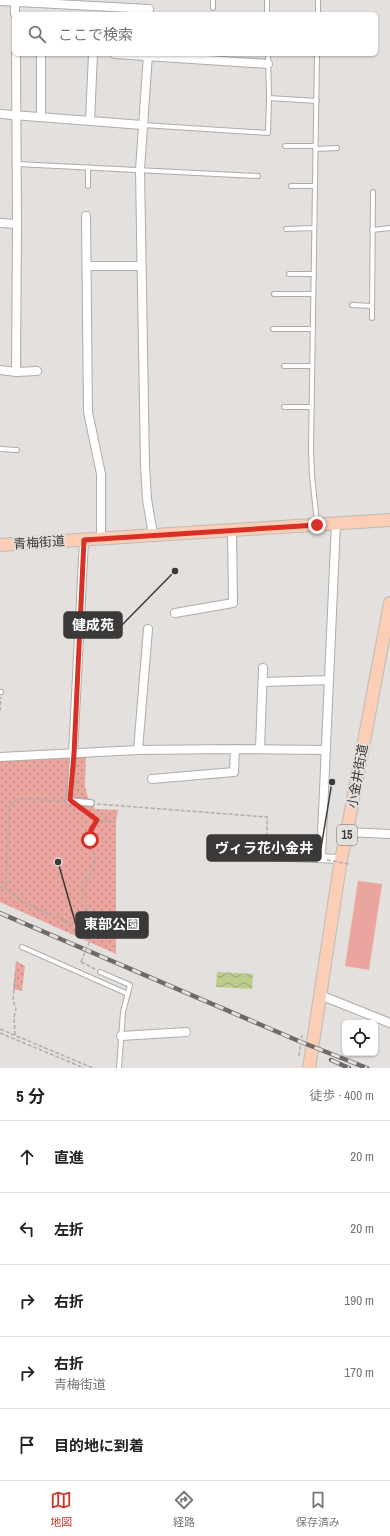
<!DOCTYPE html>
<html lang="ja">
<head>
<meta charset="utf-8">
<style>
  :root { --surface:#fff; --page:#f2f2f2; --text:#222; --muted:#767676; --line:#e0e0e0; --accent:#d93025 }
  body { margin:0; font-family:"Archivo Narrow","Noto Sans JP",sans-serif; background:var(--page); color:var(--text) }
  .controls { position:absolute; right:12px; bottom:12px; display:grid; overflow:hidden; border-radius:6px; box-shadow:0 1px 3px #0004 }
  .controls button { width:36px; height:36px; display:grid; place-items:center; padding:0; border:0; border-bottom:1px solid var(--line); background:var(--surface); color:var(--text); font:20px sans-serif }
  .stop { position:absolute; width:12px; height:12px; margin:-9px; border:3px solid #d93025; border-radius:50%; background:#fff }
  .stop.end { background:#d93025; border-color:#fff; box-shadow:0 1px 4px #0008 }
  .list { margin:0; padding:0; list-style:none }
  h2 { display:flex; justify-content:space-between; align-items:center; height:52px; margin:0; padding:0 16px; font-size:17px }
  h2 small { font-size:13px; font-weight:400; color:var(--muted) }
  .list li { display:grid; grid-template-columns:26px 1fr auto; gap:12px; align-items:center; box-sizing:border-box; height:72px; padding:0 16px; border-top:1px solid var(--line) }
  .list b { display:block; font-size:15px; white-space:nowrap }
  .list p { margin:0; font-size:13px; white-space:nowrap; color:var(--muted) }
  .list em { font-size:13px; font-style:normal; color:var(--muted) }
  .icon { flex:none; width:22px; height:22px; fill:none; stroke:currentColor; stroke-width:2; stroke-linecap:round; stroke-linejoin:round }
  .map { position:relative; flex:none; width:390px; height:1068px; overflow:hidden }
  .search { position:absolute; background:var(--surface); box-shadow:0 1px 3px #0004; left:12px; right:12px; top:12px; height:44px; display:flex; align-items:center; gap:10px; box-sizing:border-box; padding:0 14px; border-radius:6px; color:var(--muted); font-size:15px }
  .sheet { height:412px; background:var(--surface) }
  nav { display:flex; justify-content:space-around; align-items:center; box-sizing:border-box; height:56px; border-top:1px solid var(--line); background:var(--surface); font-size:11px; color:var(--muted) }
  nav a { display:grid; justify-items:center; gap:2px }
  nav .on { color:var(--accent) }
  .map>svg:first-child { display:block }
</style>
</head>
<body>
<div class="map">
<svg width="390" height="1068" viewBox="0 0 390 1068">
  <defs>
    <pattern id="green-dots" width="8" height="8" patternUnits="userSpaceOnUse"><rect width="8" height="8" fill="#eaa59e"/><path d="M2 2h.1M6 6h.1" fill="none" stroke="#bf8782" stroke-width="1.8" stroke-linecap="round"/></pattern>
    <pattern id="water-waves" width="16" height="10" patternUnits="userSpaceOnUse"><rect width="16" height="10" fill="#bbcc8d"/><path d="M0 5q4-4 8 0t8 0" fill="none" stroke="#99a774"/></pattern>
  </defs>
  <rect width="100%" height="100%" fill="#e3e0dd"/>
  <path fill="url(#green-dots)" d="M86,751L85,786L88,798L95,809L118,810L116,822V954L0,902V754Z
    M16,961L25,966L22,991L13,989Z"/>
  <path fill="#eaa59e" d="M358,881L382,884L369,970L345,966Z"/>
  <path fill="url(#water-waves)" d="M217,972L253,974L252,989L216,987Z"/>
  <g fill="none" stroke-linecap="round" stroke-linejoin="round">
    <g stroke="#afaca9" stroke-width="6">
      <path id="service" d="M267,0V14
        M318,0V14
        M213,8V0
        M269,98L317,101
        M143,125L268,133L269,98L268,54
        M285,146H315
        M315,149L337,148
        M17,164L258,176
        M88,167V186
        M291,186H315
        M286,229L314,228
        M372,230L390,228
        M289,274H314
        M274,294H313
        M352,305L372,306
        M372,318L373,192
        M273,329H313
        M284,366H312
        M284,407H312
        M0,449L17,450
        M317,522L312,476L311,449L317,54
        M0,692H1
        M22,947L128,994
        M100,972L130,985L123,1012L119,1068"/>
    </g>
    <g stroke="#afaca9" stroke-width="8">
      <path id="pedestrian" d="M73,754L70,801L91,803"/>
    </g>
    <g stroke="#afaca9" stroke-width="10">
      <path id="minor" d="M15,0V14
        M0,1L149,9
        M16,54L17,224L16,372
        M115,54L268,64
        M148,54L140,170L145,466L147,499L153,535
        M0,114L142,125
        M41,116V54
        M90,121L93,54
        M86,216L88,412L101,474V538
        M0,223L17,224
        M87,266H141
        M0,370L16,372L37,371
        M175,613L233,603L232,530
        M263,682L329,680
        M260,749L263,668
        M138,750L148,629
        M73,754L84,540
        M0,757L138,750L235,749L326,750
        M152,779L234,772L235,749
        M347,832L390,834
        M265,856L341,859
        M321,857L336,523
        M320,995L390,1023
        M121,1036L186,1032"/>
    </g>
    <g stroke="#bcbcbc" stroke-width="14">
      <path id="primary" d="M0,545L390,520
        M309,1068L341,859L347,832L390,603"/>
    </g>
    <path stroke="#b0adab" stroke-width="1.5" stroke-dasharray="4 2" stroke-linecap="butt" d="M0,711L1,697
      M21,799L70,801L97,820L91,830L90,840L96,861L92,871L85,884L84,891L88,916L78,924H71L24,902L6,889L9,810C11,803 13,801 21,799Z
      M97,804L267,817V847
      M98,820L116,822
      M0,887L6,889
      M88,916L94,919V931
      M81,962L95,969
      M0,1029L93,1068
      M0,1033L84,1068
      M15,1035L14,1018L16,1009L13,1000L16,970
      M299,1056L302,1035"/>
    <use href="#service" stroke="#fff" stroke-width="4"/>
    <use href="#pedestrian" stroke="#fff" stroke-width="5.5"/>
    <use href="#minor" stroke="#fff" stroke-width="8"/>
    <use href="#primary" stroke="#fcceb5" stroke-width="12"/>
    <g stroke="#6d6b6a" stroke-width="4.5">
      <path id="rail" d="M0,913L301,1042L367,1068
        M331,1060L349,1068"/>
    </g>
    <use href="#rail" stroke="#e3e0dd" stroke-width="3" stroke-dasharray="9" stroke-linecap="butt"/>
    <path stroke="#b0adab" stroke-width="1.5" stroke-dasharray="4 2" stroke-linecap="butt" d="M327,860L349,864
      M81,962L94,931"/>
  </g>
  <g fill="none" stroke-linecap="round" stroke-linejoin="round">
    <path stroke="#d93025" stroke-width="5" d="M90,840L91,830L97,820L70,800L74,754L84,540L317,525"/>
  </g>
  <g text-anchor="middle" stroke-width="4" stroke-linejoin="round" paint-order="stroke">
    <rect fill="#e3e0dd" stroke="#6d6c6a" stroke-width="1" x="337" y="825" width="20" height="20" rx="3"/>
    <g font-size="12" font-weight="bold" fill="#3b3a39">
      <text x="347" y="839">15</text>
    </g>
    <g font-size="13" fill="#3b3a39" stroke="#e3e0dd">
      <text transform="translate(39 542) rotate(-4)" y="5">青梅街道</text>
      <text transform="translate(357 776) rotate(-80)" y="5">小金井街道</text>
    </g>
  </g>
  <path fill="none" stroke="#3b3a39" stroke-width="1.5" d="M175 571L122 625M332 782L321 848M58 862L76 925"/>
  <g fill="#3b3a39" stroke="#e3e0dd" stroke-width="1.5">
    <circle cx="175" cy="571" r="4"/>
    <circle cx="332" cy="782" r="4"/>
    <circle cx="58" cy="862" r="4"/>
  </g>
  <g fill="#3b3a39" stroke="#3b3a39" stroke-width="1.5">
    <rect x="64" y="612" width="58" height="26" rx="4"/>
    <rect x="207" y="835" width="114" height="26" rx="4"/>
    <rect x="76" y="912" width="72" height="26" rx="4"/>
  </g>
  <g font-size="14" text-anchor="middle" font-weight="bold" fill="#fff">
    <text x="93" y="630">健成苑</text>
    <text x="264" y="853">ヴィラ花小金井</text>
    <text x="112" y="929">東部公園</text>
  </g>
</svg>
<div class="controls">
<button><svg class="icon" aria-label="locate" viewBox="0 0 24 24"><circle cx="12" cy="12" r="6"/><path d="M12 2v4M12 18v4M2 12h4M18 12h4"/></svg></button>
</div>
<div class="stop" style="left:90px;top:840px"></div>
<div class="stop end" style="left:317px;top:525px"></div>
<div class="search"><svg class="icon" aria-label="search" viewBox="0 0 24 24"><circle cx="10" cy="10" r="6"/><path d="M15 15l6 6"/></svg>ここで検索</div>
</div>
<section class="sheet">
<h2>5 分<small>徒歩 · 400 m</small></h2>
<ul class="list">
<li><svg class="icon" aria-label="ahead" viewBox="0 0 24 24"><path d="M12 20V5M6 11l6-6 6 6"/></svg><div><b>直進</b></div><em>20 m</em></li>
<li><svg class="icon" aria-label="left" viewBox="0 0 24 24"><path d="M17 20v-9H6M10 6l-5 5 5 5"/></svg><div><b>左折</b></div><em>20 m</em></li>
<li><svg class="icon" aria-label="right" viewBox="0 0 24 24"><path d="M7 20v-9h11M14 6l5 5-5 5"/></svg><div><b>右折</b></div><em>190 m</em></li>
<li><svg class="icon" aria-label="right" viewBox="0 0 24 24"><path d="M7 20v-9h11M14 6l5 5-5 5"/></svg><div><b>右折</b><p>青梅街道</p></div><em>170 m</em></li>
<li><svg class="icon" aria-label="arrive" viewBox="0 0 24 24"><path d="M6 21V4h12l-3 4 3 4H6"/></svg><div><b>目的地に到着</b></div></li>
</ul>
</section>
<nav>
<a class="on"><svg class="icon" aria-label="map" viewBox="0 0 24 24"><path d="M3 6l6-2 6 2 6-2v14l-6 2-6-2-6 2zM9 4v14M15 6v14"/></svg>地図</a>
<a><svg class="icon" aria-label="directions" viewBox="0 0 24 24"><path d="M12 3l9 9-9 9-9-9zM9 14v-3h6M13 9l2 2-2 2"/></svg>経路</a>
<a><svg class="icon" aria-label="saved" viewBox="0 0 24 24"><path d="M7 4h10v16l-5-4-5 4z"/></svg>保存済み</a>
</nav>
</body>
</html>
